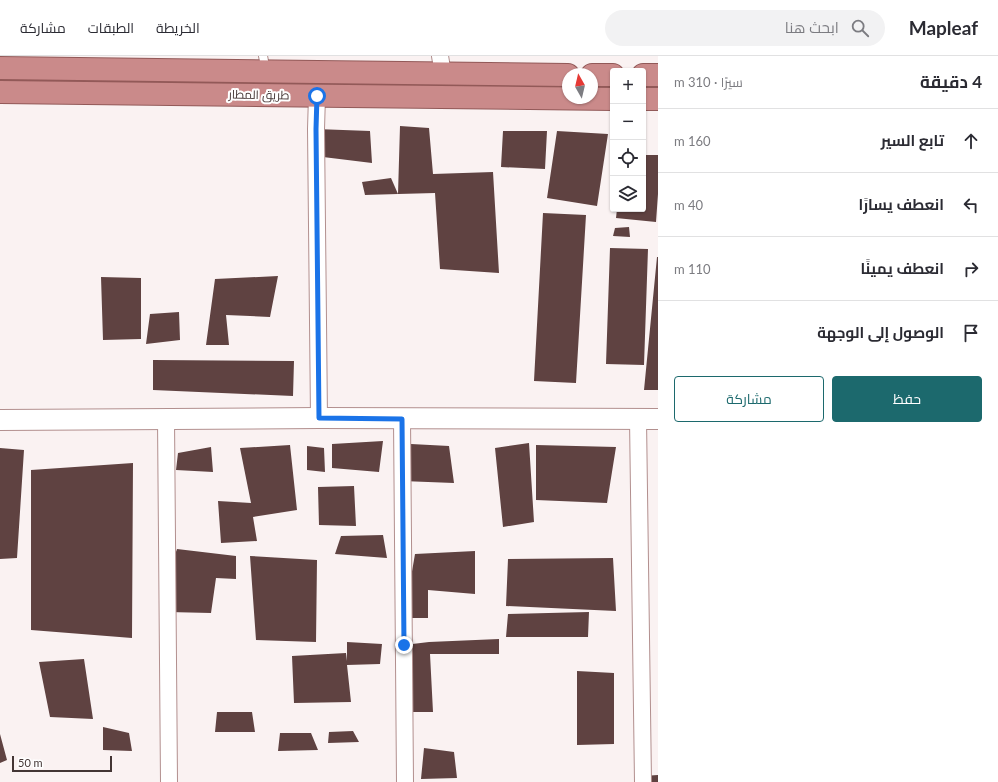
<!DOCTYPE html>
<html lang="ar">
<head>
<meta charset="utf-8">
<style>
  :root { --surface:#fff; --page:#f2f2f3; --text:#2b2b33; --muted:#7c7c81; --line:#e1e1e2; --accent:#1c696d }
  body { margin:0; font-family:Lato,Cairo,sans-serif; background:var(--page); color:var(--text); direction:rtl }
  .controls { position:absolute; right:12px; top:12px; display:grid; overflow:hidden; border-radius:4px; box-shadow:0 1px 3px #0004 }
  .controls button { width:36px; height:36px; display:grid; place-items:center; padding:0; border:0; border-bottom:1px solid var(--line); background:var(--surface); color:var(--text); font:20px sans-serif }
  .compass { position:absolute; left:562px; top:12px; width:36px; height:36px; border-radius:50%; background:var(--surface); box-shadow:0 1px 3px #0004; rotate:352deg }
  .scale { position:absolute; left:12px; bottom:10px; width:100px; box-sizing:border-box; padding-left:4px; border:2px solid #433534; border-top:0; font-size:11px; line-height:14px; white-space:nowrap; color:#433534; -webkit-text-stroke:3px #fff; paint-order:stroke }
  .stop { position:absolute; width:12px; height:12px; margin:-9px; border:3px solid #1a73e8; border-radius:50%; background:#fff }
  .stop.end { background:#1a73e8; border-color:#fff; box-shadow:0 1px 4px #0008 }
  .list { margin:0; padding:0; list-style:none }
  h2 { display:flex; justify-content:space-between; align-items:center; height:52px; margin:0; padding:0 16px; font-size:17px }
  h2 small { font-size:13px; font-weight:400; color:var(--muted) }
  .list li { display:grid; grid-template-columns:26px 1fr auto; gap:12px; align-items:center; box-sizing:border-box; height:64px; padding:0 16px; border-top:1px solid var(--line) }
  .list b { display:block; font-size:15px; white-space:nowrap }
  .list em { font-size:13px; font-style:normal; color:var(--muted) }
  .actions { display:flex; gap:8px; padding:12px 16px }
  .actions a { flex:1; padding:9px 0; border:1px solid var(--accent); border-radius:4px; text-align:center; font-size:14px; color:var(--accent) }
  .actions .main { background:var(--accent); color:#fff }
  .icon { flex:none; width:22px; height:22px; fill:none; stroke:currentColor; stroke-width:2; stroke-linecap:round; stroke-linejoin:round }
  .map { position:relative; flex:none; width:658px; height:726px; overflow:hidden; direction:ltr }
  header { display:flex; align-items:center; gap:24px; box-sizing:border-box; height:56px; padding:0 20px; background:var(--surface); border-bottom:1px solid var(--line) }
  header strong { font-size:19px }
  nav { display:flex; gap:22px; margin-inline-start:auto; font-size:14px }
  .search { width:280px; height:36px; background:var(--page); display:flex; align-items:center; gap:10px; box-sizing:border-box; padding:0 14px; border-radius:22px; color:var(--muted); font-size:15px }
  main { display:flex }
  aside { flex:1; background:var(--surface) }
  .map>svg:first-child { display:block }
</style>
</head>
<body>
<header>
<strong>Mapleaf</strong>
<div class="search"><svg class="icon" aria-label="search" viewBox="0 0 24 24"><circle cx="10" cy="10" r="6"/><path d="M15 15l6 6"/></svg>ابحث هنا</div>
<nav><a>الخريطة</a><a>الطبقات</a><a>مشاركة</a></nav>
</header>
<main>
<aside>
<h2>4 دقيقة<small>سيرًا · 310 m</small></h2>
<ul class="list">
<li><svg class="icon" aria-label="ahead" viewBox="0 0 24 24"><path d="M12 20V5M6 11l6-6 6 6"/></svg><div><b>تابع السير</b></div><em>160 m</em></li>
<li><svg class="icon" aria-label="left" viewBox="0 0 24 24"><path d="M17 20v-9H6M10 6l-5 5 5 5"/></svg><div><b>انعطف يسارًا</b></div><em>40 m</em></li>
<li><svg class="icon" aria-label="right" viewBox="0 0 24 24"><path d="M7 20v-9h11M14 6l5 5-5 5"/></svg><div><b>انعطف يمينًا</b></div><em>110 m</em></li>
<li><svg class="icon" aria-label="arrive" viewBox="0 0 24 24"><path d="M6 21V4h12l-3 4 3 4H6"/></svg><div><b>الوصول إلى الوجهة</b></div></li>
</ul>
<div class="actions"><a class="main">حفظ</a><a>مشاركة</a></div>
</aside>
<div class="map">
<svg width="658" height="726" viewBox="0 0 658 726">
  <rect width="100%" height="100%" fill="#faf2f2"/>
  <path fill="#5f4241" d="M400,70L429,72L433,118L493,116L499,217L440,213L435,137L398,138Z
    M316,73L370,75L372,107L323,101Z
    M503,75H547L545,113L501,111Z
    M557,75L608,78L597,150L547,142Z
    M643,99H658V138L656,166L616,162L617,153H643Z
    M391,122L398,138L365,139L362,126Z
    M543,157L586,159L576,327L534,325Z
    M629,171L630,181L613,180L615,172Z
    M610,192L648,193L644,309L606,308Z
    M657,201H658V334H644Z
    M278,220L270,261L226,259L229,289H206L215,223Z
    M101,221L141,222V283L103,284Z
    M179,256L180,284L146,288L150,258Z
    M153,304L294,305L293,340L153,334Z
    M383,385L379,416L332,412V388Z
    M529,387L534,466L503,471L495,392Z
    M411,388L449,390L454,427L402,425Z
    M290,389L297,454L253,461L257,485L221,487L218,445L251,447L240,392Z
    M536,389L616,391L607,447L536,444Z
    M307,390L324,392L325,416L307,414Z
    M211,391L213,416L176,414L178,397Z
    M0,392L24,394L17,502L0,503Z
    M133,407L132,582L31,574V414Z
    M354,430L356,470L319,469L318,431Z
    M383,479L387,502L335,498L341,480Z
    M177,493L236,500V523L216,522L211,557L168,556V519Z
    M475,495V538L428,534V562H404L415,498Z
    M250,500L317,504L316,586L256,584Z
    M613,502L616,555L506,550L508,503Z
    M589,556L588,581H506L508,558Z
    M499,583V598H430L433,656H405L404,589L429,586Z
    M347,586L382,588L380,608L347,609L351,646L294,647L292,600L346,597L347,605Z
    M84,603L93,663L50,661L39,606Z
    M577,615L614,617V688L577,689Z
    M217,656H252L255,676H215Z
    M103,671L129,677L132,695L103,694Z
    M353,675L359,686L328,687L329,676Z
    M280,677H311L318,694L278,695Z
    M0,678L7,704L0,707Z
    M424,692L454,696L457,722L421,723Z
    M658,719V726H643L642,720Z"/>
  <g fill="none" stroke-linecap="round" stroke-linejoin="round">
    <g stroke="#b28f8e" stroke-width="10">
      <path id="service" d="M263,0L266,15"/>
    </g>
    <g stroke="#b28f8e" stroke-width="18">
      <path id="minor" d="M440,0L443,18
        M317,40L316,73L319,362
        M166,363L169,726
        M402,363L405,726
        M638,363L643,726"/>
    </g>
    <g stroke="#b28f8e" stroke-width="22">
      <path id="tertiary" d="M0,364L319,362L658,363"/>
    </g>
    <g stroke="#925958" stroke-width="24">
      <path id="trunk" d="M0,12L568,19
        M592,19H613
        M643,19H658
        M0,36L613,43
        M643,43H658"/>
    </g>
    <use href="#service" stroke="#fff" stroke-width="8"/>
    <use href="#minor" stroke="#fff" stroke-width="16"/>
    <use href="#tertiary" stroke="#fff" stroke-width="20"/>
    <use href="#trunk" stroke="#ca8a8a" stroke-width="22"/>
  </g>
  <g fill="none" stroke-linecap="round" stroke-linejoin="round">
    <path stroke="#1a73e8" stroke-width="5" d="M317,40L316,73L319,362L402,363L404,589"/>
  </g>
  <g text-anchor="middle" stroke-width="4" stroke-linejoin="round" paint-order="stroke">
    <g font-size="12" fill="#433534" stroke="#fff">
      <text transform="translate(259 39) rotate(1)" y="4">طريق المطار</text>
    </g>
  </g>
</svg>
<div class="controls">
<button>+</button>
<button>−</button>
<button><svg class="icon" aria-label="locate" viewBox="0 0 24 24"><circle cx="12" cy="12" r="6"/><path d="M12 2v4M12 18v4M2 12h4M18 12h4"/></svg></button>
<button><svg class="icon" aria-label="layers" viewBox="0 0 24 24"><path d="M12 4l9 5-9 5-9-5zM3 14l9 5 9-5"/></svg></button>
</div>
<svg class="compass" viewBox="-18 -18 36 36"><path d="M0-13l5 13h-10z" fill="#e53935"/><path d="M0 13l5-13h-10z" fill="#7c7c81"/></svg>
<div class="scale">50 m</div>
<div class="stop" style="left:317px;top:40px"></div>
<div class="stop end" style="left:404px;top:589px"></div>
</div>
</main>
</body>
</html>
